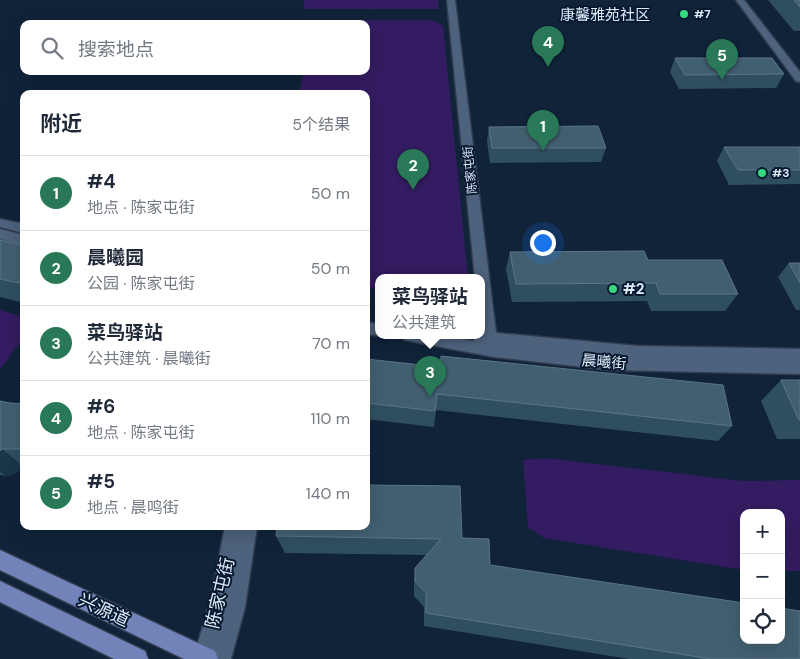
<!DOCTYPE html>
<html lang="zh">
<head>
<meta charset="utf-8">
<style>
  :root { --surface:#fff; --page:#f2f2f3; --text:#1f2937; --muted:#747a83; --line:#e0e1e3; --accent:#297858 }
  body { margin:0; font-family:"DM Sans","Noto Sans SC",sans-serif; background:var(--page); color:var(--text) }
  .controls { position:absolute; right:15px; bottom:15px; display:grid; overflow:hidden; border-radius:10px; box-shadow:0 5px 20px #0002 }
  .controls button { width:45px; height:45px; display:grid; place-items:center; padding:0; border:0; border-bottom:1px solid var(--line); background:var(--surface); color:var(--text); font:25px sans-serif }
  .you { position:absolute; left:542px; top:242px; width:18px; height:18px; margin:-12px; border:4px solid #fff; border-radius:50%; background:#1a73e8; box-shadow:0 0 0 8px #1a73e833 }
  .badge { display:grid; place-items:center; width:32px; height:32px; border-radius:50%; background:var(--accent); color:#fff; font-size:16px; font-weight:700 }
  .pin { position:absolute; translate:-50% -41px; filter:drop-shadow(0 1px 2px #0008) }
  .pin::after { content:''; position:absolute; top:26px; width:18px; height:15px; background:inherit; clip-path:polygon(0 0,100% 0,50% 100%) }
  .popup { position:absolute; left:375px; top:274px; width:110px; height:65px; box-sizing:border-box; display:grid; place-content:center; border-radius:10px; background:var(--surface); filter:drop-shadow(0 1px 4px #0005); font-size:16px; white-space:nowrap; color:var(--muted) }
  .popup b { font-size:19px; color:var(--text) }
  .popup::after { content:''; position:absolute; left:50%; top:100%; margin-left:-10px; border:10px solid transparent; border-top-color:var(--surface) }
  .list { margin:0; padding:0; list-style:none }
  h2 { display:flex; justify-content:space-between; align-items:center; height:65px; margin:0; padding:0 20px; font-size:21px }
  h2 small { font-size:16px; font-weight:400; color:var(--muted) }
  .list li { display:grid; grid-template-columns:32px 1fr auto; gap:15px; align-items:center; box-sizing:border-box; height:75px; padding:0 20px; border-top:1px solid var(--line) }
  .list b { display:block; font-size:19px; white-space:nowrap }
  .list p { margin:0; font-size:16px; white-space:nowrap; color:var(--muted) }
  .list em { font-size:16px; font-style:normal; color:var(--muted) }
  .icon { flex:none; width:28px; height:28px; fill:none; stroke:currentColor; stroke-width:2; stroke-linecap:round; stroke-linejoin:round }
  .map { position:relative; flex:none; width:800px; height:659px; overflow:hidden }
  .search { position:absolute; background:var(--surface); box-shadow:0 5px 20px #0002; left:20px; top:20px; width:350px; height:55px; display:flex; align-items:center; gap:12px; box-sizing:border-box; padding:0 18px; border-radius:10px; color:var(--muted); font-size:19px }
  .panel { position:absolute; background:var(--surface); box-shadow:0 5px 20px #0002; left:20px; top:90px; width:350px; height:440px; border-radius:10px }
  .map>svg:first-child { display:block }
</style>
</head>
<body>
<div class="map">
<svg width="800" height="659" viewBox="0 0 800 659">
  <rect width="100%" height="100%" fill="#102339"/>
  <path fill="#331c61" d="M305,0H438L439,9H303Z
    M313,20H433L443,26L468,278H379V290L366,287V94H299L304,71H366V24H313Z
    M0,310L24,317V337L0,369Z
    M545,458L744,481L800,480V571H781V513H744V570L544,538L528,527L523,460Z"/>
  <g fill="none" stroke-linecap="round" stroke-linejoin="round">
    <g stroke="#313c4f" stroke-width="3">
      <path id="minor" d="M447,0H455L496,333L638,346L800,349V374L611,370L494,357L405,340L403,336H443L474,341V336H481V278H475ZM559,351L619,357L611,356Z
        M736,0H744L800,72V82L796,81Z
        M0,219L24,224V233L0,227Z
        M0,229L24,235V245L0,239Z
        M366,322L379,324L380,336L366,334Z
        M225,526H257L245,607L231,659H193L211,599Z"/>
    </g>
    <g stroke="#313c4f" stroke-width="3">
      <path id="major" d="M0,550L215,651L218,659H184L0,570Z
        M0,581L145,651L148,659H114L0,602Z"/>
    </g>
    <use href="#minor" fill="#4d627c" fill-rule="evenodd"/>
    <use href="#major" fill="#7283b9" fill-rule="evenodd"/>
  </g>
  <path fill="#2f4f60" d="M768,0H800V31H794Z
    M675,58L784,74L776,88L679,89L670,72Z
    M489,127L606,148L601,162L490,163L487,141Z
    M724,147H800V184L729,185L717,161Z
    M0,240L24,245V303L0,297Z
    M510,252L648,260L738,294L725,311H651L647,301L512,302L506,269Z
    M789,263H800V310H796L778,277Z
    M366,359L732,426L718,441L436,410L434,427L366,419Z
    M781,380H800V439H777L761,401Z
    M0,401L10,403L24,404V466L14,474L6,476L0,475Z
    M276,536L462,538L490,565L800,659H629L424,626V607L414,596V583L415,568L426,555L285,553Z"/>
  <path fill="#1b3649" d="M2,449L23,466L14,474L6,476L0,472V451Z"/>
  <path fill="#425f70" stroke="#5a7586" d="M794,0H800V7Z
    M675,58H772L784,74L685,75Z
    M598,126L606,148H492L489,127Z
    M724,147H800V170H738Z
    M0,240L24,245V284L0,279Z
    M644,251L648,260H722L738,294H660L656,283L516,284L510,252Z
    M789,263H800V283Z
    M441,356L723,385L732,426L437,394L435,411L366,403V359L440,367Z
    M781,380H800V420H799Z
    M0,401L10,403L24,404V449H2L0,451Z
    M366,485L460,486L462,538L489,539L490,565L744,603V640H781V608L800,611V659H711L426,613V593L415,581V568L441,539L276,536L277,526H366Z"/>
  <g fill="#36d881" stroke="#07192f" stroke-width="2">
    <circle cx="684" cy="14" r="5"/>
    <circle cx="762" cy="173" r="5"/>
    <circle cx="613" cy="289" r="5"/>
  </g>
  <g text-anchor="middle" stroke-width="4" stroke-linejoin="round" paint-order="stroke">
    <g font-size="12" font-weight="bold" fill="#ddeaf9" stroke="#07192f" text-anchor="start">
      <text x="694" y="18">#7</text>
      <text x="772" y="177">#3</text>
    </g>
    <g font-size="12" fill="#ddeaf9" stroke="#07192f">
      <text transform="translate(470 170) rotate(-96)" y="4">陈家屯街</text>
    </g>
    <g font-size="15" fill="#ddeaf9" stroke="#07192f">
      <text x="605" y="20">康馨雅苑社区</text>
    </g>
    <g font-size="15" font-weight="bold" fill="#ddeaf9" stroke="#07192f" text-anchor="start">
      <text x="623" y="294">#2</text>
    </g>
    <g font-size="15" fill="#ddeaf9" stroke="#07192f">
      <text transform="translate(604 362) rotate(5)" y="5">晨曦街</text>
    </g>
    <g font-size="18" fill="#ddeaf9" stroke="#07192f">
      <text transform="translate(220 593) rotate(-77)" y="6">陈家屯街</text>
      <text transform="translate(104 610) rotate(25)" y="6">兴源道</text>
    </g>
  </g>
</svg>
<div class="controls">
<button>+</button>
<button>−</button>
<button><svg class="icon" aria-label="locate" viewBox="0 0 24 24"><circle cx="12" cy="12" r="6"/><path d="M12 2v4M12 18v4M2 12h4M18 12h4"/></svg></button>
</div>
<div class="you"></div>
<div class="pin badge" style="left:543px;top:151px">1</div>
<div class="pin badge" style="left:413px;top:190px">2</div>
<div class="pin badge" style="left:430px;top:397px">3</div>
<div class="popup"><b>菜鸟驿站</b>公共建筑</div>
<div class="pin badge" style="left:548px;top:67px">4</div>
<div class="pin badge" style="left:722px;top:80px">5</div>
<div class="search"><svg class="icon" aria-label="search" viewBox="0 0 24 24"><circle cx="10" cy="10" r="6"/><path d="M15 15l6 6"/></svg>搜索地点</div>
<section class="panel">
<h2>附近<small>5个结果</small></h2>
<ul class="list">
<li><span class="badge">1</span><div><b>#4</b><p>地点 · 陈家屯街</p></div><em>50 m</em></li>
<li><span class="badge">2</span><div><b>晨曦园</b><p>公园 · 陈家屯街</p></div><em>50 m</em></li>
<li><span class="badge">3</span><div><b>菜鸟驿站</b><p>公共建筑 · 晨曦街</p></div><em>70 m</em></li>
<li><span class="badge">4</span><div><b>#6</b><p>地点 · 陈家屯街</p></div><em>110 m</em></li>
<li><span class="badge">5</span><div><b>#5</b><p>地点 · 晨鸣街</p></div><em>140 m</em></li>
</ul>
</section>
</div>
</body>
</html>
